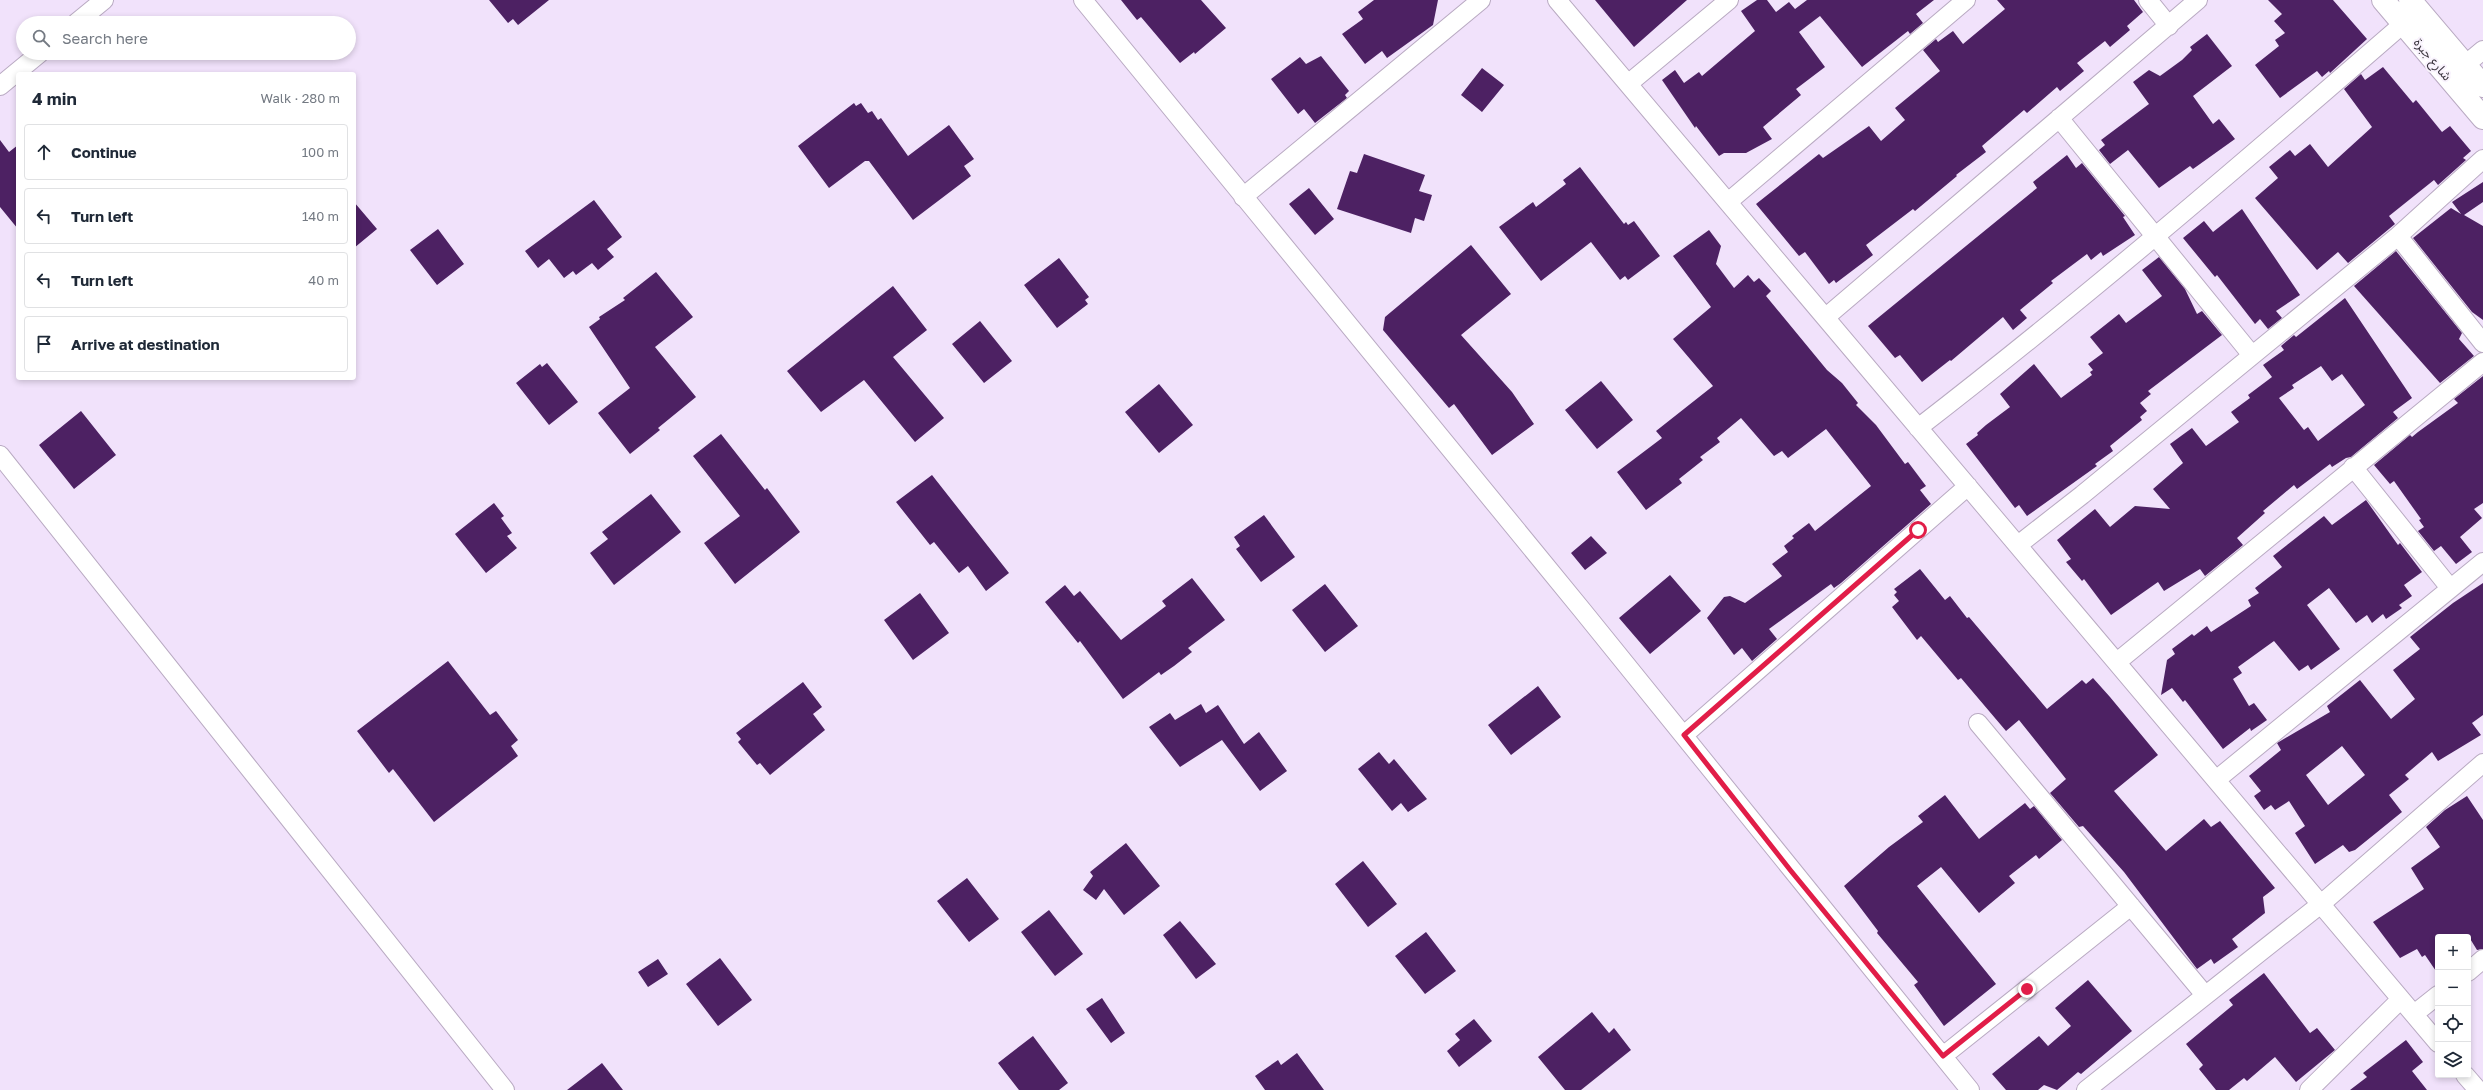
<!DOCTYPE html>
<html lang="en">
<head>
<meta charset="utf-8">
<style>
  :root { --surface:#fff; --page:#f6f6f7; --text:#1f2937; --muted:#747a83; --line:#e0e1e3 }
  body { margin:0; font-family:"Golos Text","Noto Sans Arabic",sans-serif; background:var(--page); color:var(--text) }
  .controls { position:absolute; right:12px; bottom:12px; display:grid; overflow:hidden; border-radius:4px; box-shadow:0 2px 6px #0003 }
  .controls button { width:36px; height:36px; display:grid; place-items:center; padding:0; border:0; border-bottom:1px solid var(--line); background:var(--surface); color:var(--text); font:20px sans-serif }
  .stop { position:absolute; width:12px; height:12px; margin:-9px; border:3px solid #e11d48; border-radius:50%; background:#fff }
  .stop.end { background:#e11d48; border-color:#fff; box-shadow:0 1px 4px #0008 }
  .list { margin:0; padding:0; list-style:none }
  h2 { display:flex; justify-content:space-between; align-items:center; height:52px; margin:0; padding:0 16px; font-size:17px }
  h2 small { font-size:13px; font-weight:400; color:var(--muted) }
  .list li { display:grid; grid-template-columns:26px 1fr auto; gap:12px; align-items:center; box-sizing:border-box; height:56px; margin:0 8px 8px; padding:0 8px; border:1px solid var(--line); border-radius:4px }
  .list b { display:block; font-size:15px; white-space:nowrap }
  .list em { font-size:13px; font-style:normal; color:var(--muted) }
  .icon { flex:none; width:22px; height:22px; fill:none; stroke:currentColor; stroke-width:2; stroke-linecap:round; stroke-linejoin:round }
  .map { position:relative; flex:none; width:2483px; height:1090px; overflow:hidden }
  .search { position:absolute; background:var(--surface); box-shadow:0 2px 6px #0003; left:16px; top:16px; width:340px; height:44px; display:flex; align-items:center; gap:10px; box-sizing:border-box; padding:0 14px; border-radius:22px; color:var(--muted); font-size:15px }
  .panel { position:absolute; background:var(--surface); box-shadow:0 2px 6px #0003; left:16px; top:72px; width:340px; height:308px; border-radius:4px }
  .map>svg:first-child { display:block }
</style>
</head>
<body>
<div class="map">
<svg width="2483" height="1090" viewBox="0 0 2483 1090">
  <rect width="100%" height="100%" fill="#f1e2fb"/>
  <path fill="#4d2163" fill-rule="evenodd" d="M489,0H549L518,25L513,19L508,23Z
    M1121,0H1201L1226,28L1195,54L1194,52L1180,63L1141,17L1137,20Z
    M1374,0H1438L1433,25L1387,58L1382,51L1365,64L1342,34L1363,19L1358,12Z
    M1595,0H1687L1634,47Z
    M1757,0H1767L1776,12L1789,2L1795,9L1807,0H1934L1916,14L1923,23L1910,34L1908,31L1862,67L1820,16L1799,32L1825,67L1796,89L1801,95L1763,127L1772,139L1746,153H1724L1719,156L1696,126L1695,128L1662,80L1675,70L1684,83L1699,72L1702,76L1755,31L1741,11Z
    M1997,0H2134L2143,12L2127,26L2130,30L2110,47L2105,41L2077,63L2084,71L2060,91L2057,87L2027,113L2024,110L1982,146L1986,152L1956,175L1957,176L1915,211L1913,209L1866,245L1873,255L1836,283L1834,280L1829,284L1805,252L1799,256L1756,204L1819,154L1823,158L1869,126L1881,141L1905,120L1895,108L1940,71L1923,50L1936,39L1938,42L1953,31L1963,44L2005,9Z
    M2268,0H2333L2367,39L2330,73L2329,71L2322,77L2317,71L2280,98L2255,65L2279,46L2275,40L2285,33L2274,21L2282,14Z
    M2207,34L2232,66L2193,96L2213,124L2219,119L2235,139L2193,169L2190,166L2159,188L2128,150L2110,164L2099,150L2105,145L2101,140L2149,104L2133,82L2149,70L2160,76L2182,60L2192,50L2190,47Z
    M1321,56L1349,91L1345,95L1347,98L1315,123L1304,109L1298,114L1271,79L1300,57L1306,64Z
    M2383,67L2413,103L2416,100L2442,132L2450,126L2471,151L2463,158L2466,160L2438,185L2434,180L2389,216L2395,224L2348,263L2338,252L2317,270L2255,198L2278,178L2269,167L2290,150L2295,156L2310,144L2328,167L2372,127L2344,89L2361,74L2365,80Z
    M1482,68L1504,85L1482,112L1461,95Z
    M854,103L856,106L861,103L868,113L872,111L878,120L881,118L908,156L949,125L974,159L964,166L971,176L913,220L869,161H865L829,188L798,146Z
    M0,140L9,152L18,145V229L0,207Z
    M1364,154L1425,175L1419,191L1432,195L1424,221L1415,218L1411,233L1337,209L1350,171L1357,173Z
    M2067,155L2076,168L2082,163L2125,216L2123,217L2135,235L2103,256L2101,252L2091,260L2087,254L2051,281L2053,283L2020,310L2027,318L2013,330L2003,317L1951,361L1950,360L1922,382L1900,355L1895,358L1868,326L2037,188L2033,182Z
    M1580,167L1624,224L1626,222L1628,225L1634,221L1660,256L1628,280L1625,276L1620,280L1591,242L1541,281L1499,227L1533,202L1536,207L1566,184L1563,180Z
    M2483,182V202L2464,215L2483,226V320L2472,312L2413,238L2451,208L2461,214L2452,202Z
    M1309,188L1334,219L1315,235L1289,204Z
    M594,200L622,237L607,249L614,257L598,270L592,263L576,275L573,271L564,278L549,259L538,268L525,251Z
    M354,202L377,229L354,248Z
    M2242,209L2300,295L2276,311L2282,318L2268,329L2260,319L2255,324L2217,275L2215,277L2183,238L2204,221L2213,232Z
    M438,229L464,264L437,285L410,250Z
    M1709,230L1721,246L1716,264L1734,288L1748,275L1754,282L1759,278L1771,291L1766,296L1827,370L1842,383L1858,403L1856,405L1876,425L1905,464L1908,462L1926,486L1920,490L1931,504L1841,583L1834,588L1831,584L1769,629L1777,639L1752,661L1742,648L1734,655L1707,618L1724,597L1730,596L1745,603L1782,576L1772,564L1788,552L1784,546L1794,538L1792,536L1809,523L1815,531L1871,486L1826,429L1788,458L1782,451L1774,456L1741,418L1717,438L1720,442L1700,457L1703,460L1679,479L1682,483L1646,510L1617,472L1662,438L1656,431L1713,386L1673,339L1711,307L1673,256Z
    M1471,245L1511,294L1461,335L1512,392L1534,424L1492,455L1454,404L1449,408L1383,330L1385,317Z
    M2396,251L2462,333L2459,339L2474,356L2440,383L2354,286Z
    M2159,257L2185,289L2197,314L2202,311L2222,335L2148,391L2151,394L2140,403L2147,411L2140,417L2142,420L2110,446L2113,451L2095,464L2097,466L2027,516L2019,505L2015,508L1966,444L1978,435L1977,433L1986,425L2010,407L2000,394L2034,364L2061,398L2092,375L2090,372L2093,370L2088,364L2103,353L2090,337L2119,314L2126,323L2162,296L2142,270Z
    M1059,258L1089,297L1085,300L1088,304L1057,328L1024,285Z
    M656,272L693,317L655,347L696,397L658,428L660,430L630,454L598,413L630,388L589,327L600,319L599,317L625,300L623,298Z
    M893,286L927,330L893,357L944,418L915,442L864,380L821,412L787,371Z
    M2345,298L2412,398L2393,412L2398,418L2351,457L2346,458L2332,467L2330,464L2297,489L2294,485L2263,511L2265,513L2237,538L2243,545L2205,576L2200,569L2164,591L2158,582L2111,615L2084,579L2082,581L2066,562L2071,559L2057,540L2095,509L2110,527L2135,506L2170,509L2153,489L2183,463L2170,444L2192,428L2206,446L2239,422L2231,412L2250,398L2248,395L2272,377L2263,365L2284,350L2281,346L2294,335L2296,337ZM2321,366L2332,381L2342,374L2365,405L2318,441L2308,427L2304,430L2279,398L2294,388L2292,385Z
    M980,321L1012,361L984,383L952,344Z
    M547,363L578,402L549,425L516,383L540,364L542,367Z
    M2483,376V503L2474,509L2482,518L2460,537L2472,552L2456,564L2441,546L2434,551L2418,531L2424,527L2419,520L2421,519L2394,481L2390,484L2374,465L2410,435L2412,437L2418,432L2458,403L2454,399Z
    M1601,381L1633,420L1597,449L1565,410Z
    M1159,384L1193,425L1159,453L1125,412Z
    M81,411L116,455L74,489L39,445Z
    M721,434L765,490L767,488L800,532L735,584L704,543L740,516L693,456Z
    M932,475L1009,573L986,591L968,566L959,573L934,542L930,545L896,502Z
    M651,494L681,532L614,585L590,553L608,539L602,532Z
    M2366,500L2398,545L2400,543L2422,572L2404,585L2412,596L2399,605L2402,608L2386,619L2383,614L2372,623L2367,615L2356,623L2329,588L2307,605L2340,649L2311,670L2308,665L2299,671L2274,641L2238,667L2242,673L2233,679L2249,706L2254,703L2267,720L2251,731L2250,728L2223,749L2185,700L2183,702L2172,688L2161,695L2167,660L2175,654L2172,649L2192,634L2194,636L2207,626L2211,632L2251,606L2248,600L2259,593L2255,588L2282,567L2273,556L2324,516L2332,525Z
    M494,503L504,516L501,518L512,533L507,536L517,548L486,573L455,534Z
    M1264,515L1295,557L1261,582L1236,549L1240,546L1234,537Z
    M1591,536L1607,553L1585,570L1571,553Z
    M1920,569L1945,600L1950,596L1967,618L1969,617L2047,709L2082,680L2086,684L2093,678L2110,697L2158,755L2114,791L2166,851L2204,819L2211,827L2220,821L2275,888L2263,897L2265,913L2232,939L2238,947L2214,964L2211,959L2197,969L2124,872L2083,826L2079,827L2050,793L2066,779L2019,720L2006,731L1961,678L1958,680L1921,636L1917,640L1892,607L1899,601L1894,595L1897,592L1894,589Z
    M1670,575L1701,611L1650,654L1619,618Z
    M1192,578L1225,620L1188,648L1192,652L1174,666L1161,675L1159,672L1123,699L1080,641L1078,643L1045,602L1065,585L1074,596L1080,591L1121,640L1166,606L1162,601Z
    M2483,583V715L2472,723L2481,735L2438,761L2432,752L2405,775L2409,779L2389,795L2402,812L2355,850L2349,852L2343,845L2315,864L2295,833L2305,826L2289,801L2275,810L2271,805L2264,810L2254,796L2261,791L2249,776L2281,750L2277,743L2330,712L2327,706L2360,680L2391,719L2415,699L2393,670L2420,649L2410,637L2453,603ZM2342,746L2365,775L2328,805L2306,775Z
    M1325,584L1358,626L1325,652L1292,610Z
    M920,593L949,633L913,660L884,620Z
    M448,661L490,715L496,711L518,740L511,746L518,756L434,822L393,769L389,773L357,731Z
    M803,682L822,707L813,714L825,730L770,775L760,763L757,765L738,742L741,739L736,733Z
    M1538,686L1561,717L1511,755L1488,725Z
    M1201,704L1206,713L1218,705L1244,744L1259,732L1287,771L1260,791L1222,740L1180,767L1149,727L1170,713L1175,720Z
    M1379,752L1389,764L1394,759L1427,799L1408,812L1401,803L1392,811L1358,769Z
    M1945,795L1979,839L2025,803L2030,809L2034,806L2062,840L2039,859L2036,855L2009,876L2015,883L1979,913L1941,867L1917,886L1996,984L1944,1026L1914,985L1918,982L1877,933L1878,931L1844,886L1889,847L1923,822L1918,816Z
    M2467,796L2483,820V949L2477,950L2469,937H2438V974L2425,955L2422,957L2417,949L2400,958L2373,922L2424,889L2411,868L2440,847L2426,827L2445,810Z
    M1126,843L1160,886L1124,915L1104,889L1096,900L1083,890L1093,876L1090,872Z
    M1363,861L1397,904L1368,927L1335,884Z
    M967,878L999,919L969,942L937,901Z
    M1049,910L1083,954L1055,976L1021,932Z
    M1180,921L1216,964L1196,979L1163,935Z
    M1426,932L1456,971L1425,994L1395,956Z
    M720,958L752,1000L718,1026L686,984Z
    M658,959L668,974L648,987L638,972Z
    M2264,973L2310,1033L2317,1028L2335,1050L2296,1082L2275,1057L2247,1081L2244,1078L2229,1090H2216L2199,1069L2203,1065L2186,1044L2233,1005L2229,1000Z
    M2088,980L2132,1031L2081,1074L2078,1072L2057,1090L2044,1085L2038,1090H2006L1992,1074L2039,1036L2048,1046L2071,1026L2055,1008Z
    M1102,998L1125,1033L1111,1043L1086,1009Z
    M1592,1012L1609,1033L1614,1028L1631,1050L1581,1090H1565L1538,1057Z
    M1474,1019L1492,1041L1459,1067L1447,1051L1460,1040L1455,1034Z
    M1033,1036L1068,1083L1059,1090H1019L998,1063Z
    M2406,1040L2423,1062L2412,1071L2427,1090H2350L2367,1077L2363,1073Z
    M1297,1053L1324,1090H1265L1255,1076L1278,1060L1281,1065Z
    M602,1063L623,1090H567Z"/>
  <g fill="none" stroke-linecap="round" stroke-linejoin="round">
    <g stroke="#b9aac2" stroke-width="20">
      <path id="minor" d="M1083,0L1582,610L1970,1090
        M1557,0L2438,1043
        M2148,0L2169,26
        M76,23L104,0
        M2465,65L2483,50
        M1628,84L1729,0
        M0,86L40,53
        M2059,118L2251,354
        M1243,197L1481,0
        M1728,202L1966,0
        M2398,236L2483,343
        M1826,317L2198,0
        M1918,428C2085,299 2244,162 2403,24
        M0,455L505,1090
        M2353,467L2450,588
        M2018,545L2082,495L2398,236L2483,159
        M2117,662L2483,362
        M1978,723L2205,995
        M1684,735L1968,486
        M2216,780L2483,562
        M2468,972L2483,959
        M2414,1014L2438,995
        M1943,1056L2131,906
        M2465,1075L2478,1090
        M2086,1090L2321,904L2483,763
        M2309,1090L2401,999"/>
    </g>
    <g stroke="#b9aac2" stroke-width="24">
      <path id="tertiary" d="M2383,0L2483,118
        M2410,0L2483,86"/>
    </g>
    <use href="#minor" stroke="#fff" stroke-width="18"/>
    <use href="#tertiary" stroke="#fff" stroke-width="22"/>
  </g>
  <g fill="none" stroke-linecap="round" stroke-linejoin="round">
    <path stroke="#e11d48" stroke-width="5" d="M1918,530L1684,735L1791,871L1943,1056L2027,989"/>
  </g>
  <g text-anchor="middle" stroke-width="4" stroke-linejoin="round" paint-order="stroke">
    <g font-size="13" fill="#39333d" stroke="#f9f3fd">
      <text transform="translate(2433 59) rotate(50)" y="5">شارع جبرة</text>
    </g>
  </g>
</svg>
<div class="controls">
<button>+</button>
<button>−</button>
<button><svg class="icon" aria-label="locate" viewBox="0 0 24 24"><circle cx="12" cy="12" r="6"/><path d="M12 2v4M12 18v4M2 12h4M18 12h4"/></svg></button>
<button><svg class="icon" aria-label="layers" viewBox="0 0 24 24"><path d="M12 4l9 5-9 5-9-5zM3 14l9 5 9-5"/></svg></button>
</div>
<div class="stop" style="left:1918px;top:530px"></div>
<div class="stop end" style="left:2027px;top:989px"></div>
<div class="search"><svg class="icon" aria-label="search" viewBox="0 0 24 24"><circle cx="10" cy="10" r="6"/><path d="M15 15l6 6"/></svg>Search here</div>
<section class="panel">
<h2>4 min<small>Walk · 280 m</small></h2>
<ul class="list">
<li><svg class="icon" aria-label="ahead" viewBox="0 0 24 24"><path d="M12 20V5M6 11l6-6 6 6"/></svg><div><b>Continue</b></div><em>100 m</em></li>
<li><svg class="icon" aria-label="left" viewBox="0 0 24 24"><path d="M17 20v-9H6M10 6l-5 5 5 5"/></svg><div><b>Turn left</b></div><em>140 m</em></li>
<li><svg class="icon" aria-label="left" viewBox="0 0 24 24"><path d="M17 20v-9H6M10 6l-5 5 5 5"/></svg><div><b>Turn left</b></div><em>40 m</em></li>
<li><svg class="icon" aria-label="arrive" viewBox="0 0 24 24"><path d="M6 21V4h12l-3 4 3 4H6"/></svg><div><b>Arrive at destination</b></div></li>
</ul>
</section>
</div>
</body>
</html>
